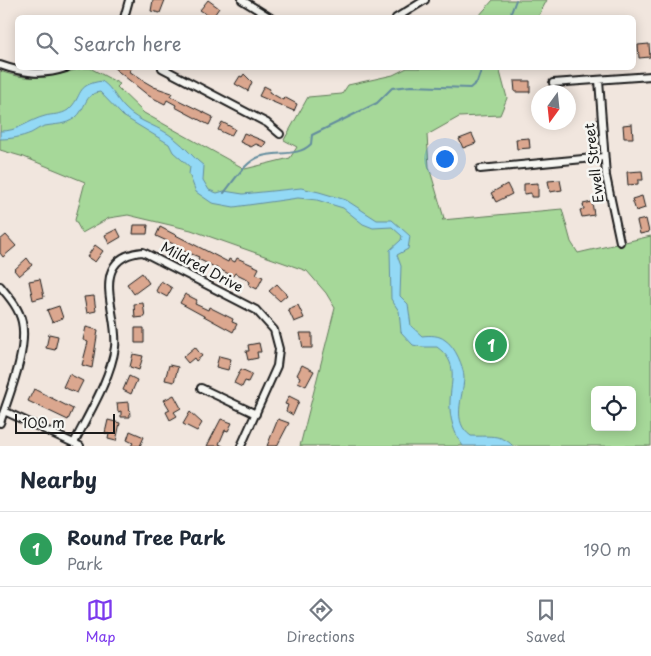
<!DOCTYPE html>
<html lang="en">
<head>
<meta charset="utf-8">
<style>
  :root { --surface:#fff; --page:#f2f2f3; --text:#1f2937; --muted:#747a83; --line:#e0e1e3; --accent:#7c3aed }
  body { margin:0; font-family:"Playpen Sans",sans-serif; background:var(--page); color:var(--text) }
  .controls { position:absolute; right:15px; bottom:15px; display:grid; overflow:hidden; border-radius:8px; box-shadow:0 2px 12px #0003 }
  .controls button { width:45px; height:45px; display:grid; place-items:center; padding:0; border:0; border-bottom:1px solid var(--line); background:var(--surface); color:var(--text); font:25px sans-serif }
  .compass { position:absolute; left:531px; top:85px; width:45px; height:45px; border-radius:50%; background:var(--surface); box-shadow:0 2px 12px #0003; rotate:195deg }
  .scale { position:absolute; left:15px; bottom:12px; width:100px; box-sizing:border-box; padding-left:5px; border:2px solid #1c1c1c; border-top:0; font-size:14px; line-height:18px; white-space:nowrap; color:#1c1c1c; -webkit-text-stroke:4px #f6f6f2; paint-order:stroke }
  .you { position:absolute; left:444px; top:158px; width:18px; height:18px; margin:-12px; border:4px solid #fff; border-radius:50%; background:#1a73e8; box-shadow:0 0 0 8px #1a73e833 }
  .badge { display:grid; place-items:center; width:32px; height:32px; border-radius:50%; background:var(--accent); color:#fff; font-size:16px; font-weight:700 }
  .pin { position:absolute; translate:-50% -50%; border:2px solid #fff; box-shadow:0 1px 5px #0006 }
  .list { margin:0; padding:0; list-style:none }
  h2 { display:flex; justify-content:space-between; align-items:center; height:65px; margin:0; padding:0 20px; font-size:21px }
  h2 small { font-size:16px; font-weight:400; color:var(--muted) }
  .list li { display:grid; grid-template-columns:32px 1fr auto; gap:15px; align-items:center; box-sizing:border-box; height:75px; padding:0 20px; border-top:1px solid var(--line) }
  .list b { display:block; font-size:19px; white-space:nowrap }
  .list p { margin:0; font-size:16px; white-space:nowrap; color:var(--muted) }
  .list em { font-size:16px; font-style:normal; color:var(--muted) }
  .icon { flex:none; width:28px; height:28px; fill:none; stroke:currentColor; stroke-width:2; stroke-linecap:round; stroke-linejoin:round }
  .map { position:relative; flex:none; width:651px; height:446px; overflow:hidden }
  .search { position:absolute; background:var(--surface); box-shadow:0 2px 12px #0003; left:15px; right:15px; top:15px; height:55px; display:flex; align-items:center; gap:12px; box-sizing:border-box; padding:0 18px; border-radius:8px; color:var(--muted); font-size:19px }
  .sheet { height:140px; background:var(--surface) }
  nav { display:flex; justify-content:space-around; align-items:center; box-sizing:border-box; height:70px; border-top:1px solid var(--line); background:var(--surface); font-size:14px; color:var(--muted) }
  nav a { display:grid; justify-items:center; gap:2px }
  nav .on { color:var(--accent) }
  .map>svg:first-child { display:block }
</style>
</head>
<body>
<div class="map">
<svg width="651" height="446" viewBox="0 0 651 446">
  <rect width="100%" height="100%" fill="#f1e6de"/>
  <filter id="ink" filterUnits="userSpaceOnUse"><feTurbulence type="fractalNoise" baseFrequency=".02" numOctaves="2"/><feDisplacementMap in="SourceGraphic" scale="10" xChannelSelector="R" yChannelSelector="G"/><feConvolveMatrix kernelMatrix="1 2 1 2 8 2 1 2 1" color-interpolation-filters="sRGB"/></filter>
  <g filter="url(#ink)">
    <path fill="#a6d899" stroke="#617a5a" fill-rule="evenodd" d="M493,0H547L538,17H478Z
      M83,68H90L120,84L117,87L144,113L245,169L290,158L297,147L284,140L308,97L342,94L348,85L393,75L407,68H499L507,98L500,115L459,117L427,135L429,167L444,218L442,220L562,209L571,242L578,253L651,236V446H300L335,308L326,293L307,271L191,230L128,215L109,218L82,233L75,220L85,182L24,157L0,150V71C33,83 51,76 83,68ZM595,390H632V427H595Z"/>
    <path fill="#93d9f5" stroke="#638d9e" d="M102,81C113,89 116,99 125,108C139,123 160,126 175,139C186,147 193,158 204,166L203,180L209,190L217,193L224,191L243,194L301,188L319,192L346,200L377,220H392L410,236L408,249L397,255L401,266L400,296L408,304L411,326L422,336C430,335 439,335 445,340C455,346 464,367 464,378C463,398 451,422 471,436C487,437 501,433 513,446H463C454,434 449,417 450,401C451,379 459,363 437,347H422L413,345L401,332L399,311L391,299L390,250L401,240L402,236L392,227L373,228L363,224L343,208L317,200L298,198L234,207L212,203L196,192L189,174L190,167L173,152L169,144L123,116L100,92C84,93 86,110 75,118C65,125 56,124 45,126C40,127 35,131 31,133C21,137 11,139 0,139V131C17,132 29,120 45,116C52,114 61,115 68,110C84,96 74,85 102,81Z"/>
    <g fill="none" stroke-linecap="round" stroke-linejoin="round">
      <path stroke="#638d9e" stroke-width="2" d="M509,18L516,0
        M224,193C233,182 245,162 259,157C277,150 297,158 311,144L312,135L377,103L392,88L411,86L470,88L477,82L482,68"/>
    </g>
    <path fill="#dba78f" stroke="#1c1c1c" d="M153,0H165L160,13L151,11Z
      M208,0L219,8L212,18L200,10Z
      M649,44L650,57L639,58L638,45Z
      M114,68H132L129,71L142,80L154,87L172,93L170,96L213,117L209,125L175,107L176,105L167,100L165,104L149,96Z
      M244,74L252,82L248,91L235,84L240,76L242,77Z
      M514,81H530V92H515Z
      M264,86L270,89L269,92L283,100L284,97L297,104L294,111L259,96Z
      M222,122L235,129L231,136L218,130Z
      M632,124L633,138H624L623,125Z
      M244,133L266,142L263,147L256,144L251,147L240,142Z
      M472,134L476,143L463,148L459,139Z
      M529,138L530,148L517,149L516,139Z
      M642,171L643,180H638V184L628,185L627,172Z
      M560,180L562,190L550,192L548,181Z
      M538,183V197H531V193L524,194V184Z
      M507,184L512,194L496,202L491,193Z
      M642,196L645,208L636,211L632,199Z
      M592,202L594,215L582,217L580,210L584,209L583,204Z
      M646,219L649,232L640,234L637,221Z
      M134,225H148L147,234H133Z
      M160,227L228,262L229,259L235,262L237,258L259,268L256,274L263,277L257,289L249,285L250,282L245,278L235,273L233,276L198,259L199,257L179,249L180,247L156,236Z
      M117,229L121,237L109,244L105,235Z
      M6,235L16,246L3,257L0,253V240Z
      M95,245L103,251L95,262L87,257Z
      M27,258L32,265L19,276L14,270Z
      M142,273L149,283L134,294L127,284Z
      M40,279L44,297L33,300L29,281Z
      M161,281L172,288L167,297L156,291Z
      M277,284L287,295L280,301L269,291Z
      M185,294L197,300L195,304L208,310L209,307L233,319L232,322L237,324L233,332L180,303Z
      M94,296L96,311L87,313L84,297Z
      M143,303L145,317L135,318L134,304Z
      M298,305L304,318L294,322L288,309Z
      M59,306L63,318L52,322L47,310Z
      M86,327L98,330L92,368L82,365L88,342L83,340Z
      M135,328H144V343H135Z
      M300,333H312V348H303Z
      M49,334L58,336L55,350L46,348Z
      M259,343L261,352H257L258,358L248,360L246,351H249L248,345Z
      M195,347L202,356L196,361L194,358L188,363L183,357Z
      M133,354L143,356L139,370L130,367Z
      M219,356L231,359L228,370L216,367Z
      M169,365L178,367L174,382L165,380Z
      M302,365L314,371L306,386L298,382L300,377L297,375Z
      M241,369L252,374L248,382L245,381L242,387L234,383Z
      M69,374L83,381L77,393L63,387Z
      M129,376L137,380L131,394L123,390Z
      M34,389L73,409L68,420L28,401Z
      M174,395L181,408L174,412L177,416L170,420L166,412L170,410L164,400Z
      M289,396L299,401L293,415L286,411L288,405L285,404Z
      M129,402L130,417H121V411L118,412L117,403Z
      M190,412L202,423L197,431L183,424Z
      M221,419L232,423L228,431L225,430L219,444L223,446H207Z
      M278,419L289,423L277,446H267Z
      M108,420L120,423L116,441L108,439L109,434L105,433Z
      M130,431L144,437L140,446H131L133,443L127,440Z"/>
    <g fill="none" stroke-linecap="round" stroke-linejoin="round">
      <g stroke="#1c1c1c" stroke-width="10">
        <path id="minor" d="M242,0L271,18
          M124,18L129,0
          M396,18L425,0
          M0,65C23,73 42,76 66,68
          M162,68L267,123L280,134
          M599,80L606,176L620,242
          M553,83L651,76
          M480,169L604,157
          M0,286C9,297 19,308 22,322C28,350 9,395 0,423
          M201,388L256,414
          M4,411L80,446
          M74,443C88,415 111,378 115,347C118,324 103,290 112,270C118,257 130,253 143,252L256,310L274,330L279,349L277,366L241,446"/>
      </g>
      <use href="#minor" stroke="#f6f6f2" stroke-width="6"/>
    </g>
  </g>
  <g text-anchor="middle" stroke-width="5" stroke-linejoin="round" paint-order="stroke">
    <g font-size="14" fill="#1c1c1c" stroke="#f6f6f2">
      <text transform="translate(594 163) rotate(-97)" y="5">Ewell Street</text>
      <text transform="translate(202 267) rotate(28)" y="5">Mildred Drive</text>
    </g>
  </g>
</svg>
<div class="controls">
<button><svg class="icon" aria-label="locate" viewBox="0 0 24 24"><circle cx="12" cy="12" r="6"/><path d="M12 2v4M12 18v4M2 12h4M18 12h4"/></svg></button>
</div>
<svg class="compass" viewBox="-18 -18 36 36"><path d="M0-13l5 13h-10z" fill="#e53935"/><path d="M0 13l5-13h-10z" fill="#747a83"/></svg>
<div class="scale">100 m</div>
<div class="you"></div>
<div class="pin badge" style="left:491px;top:345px;background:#2e9e5b">1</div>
<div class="search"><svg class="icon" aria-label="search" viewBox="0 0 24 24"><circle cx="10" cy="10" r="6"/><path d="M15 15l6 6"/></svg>Search here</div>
</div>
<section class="sheet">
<h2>Nearby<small></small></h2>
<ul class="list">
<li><span class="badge" style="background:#2e9e5b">1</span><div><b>Round Tree Park</b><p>Park</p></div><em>190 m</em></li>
</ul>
</section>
<nav>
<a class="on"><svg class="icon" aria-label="map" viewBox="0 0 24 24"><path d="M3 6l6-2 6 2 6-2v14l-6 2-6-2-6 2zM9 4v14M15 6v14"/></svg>Map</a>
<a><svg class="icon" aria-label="directions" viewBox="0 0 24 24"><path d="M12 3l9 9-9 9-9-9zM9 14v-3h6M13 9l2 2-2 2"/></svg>Directions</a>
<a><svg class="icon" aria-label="saved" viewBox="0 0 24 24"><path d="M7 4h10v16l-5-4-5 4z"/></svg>Saved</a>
</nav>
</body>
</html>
